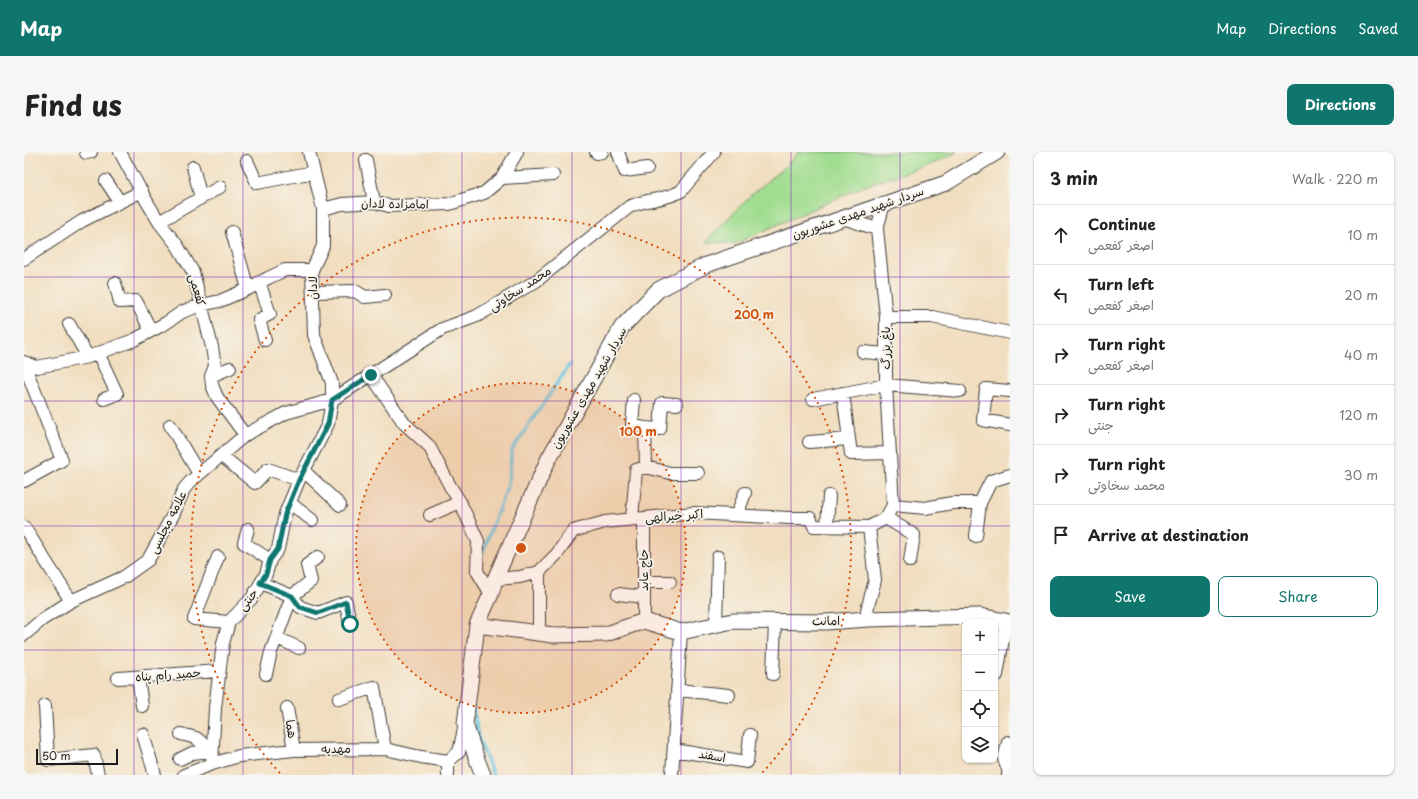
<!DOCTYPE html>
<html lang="en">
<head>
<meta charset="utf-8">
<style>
  :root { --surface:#fff; --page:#f6f6f6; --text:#222; --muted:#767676; --line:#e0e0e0; --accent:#0f766e }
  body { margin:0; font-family:"Playpen Sans","Playpen Sans Arabic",sans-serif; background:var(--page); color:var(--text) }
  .controls { position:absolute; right:12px; bottom:12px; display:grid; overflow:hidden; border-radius:8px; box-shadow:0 1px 3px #0004 }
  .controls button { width:36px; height:36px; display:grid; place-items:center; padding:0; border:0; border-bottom:1px solid var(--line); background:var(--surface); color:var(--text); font:20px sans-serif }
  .scale { position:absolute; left:12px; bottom:10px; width:82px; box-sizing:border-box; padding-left:4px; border:2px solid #1c1c1c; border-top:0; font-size:11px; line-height:14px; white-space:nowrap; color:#1c1c1c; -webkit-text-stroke:3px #f7f3e8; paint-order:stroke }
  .stop { position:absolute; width:12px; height:12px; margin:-9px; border:3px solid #0f766e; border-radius:50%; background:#fff }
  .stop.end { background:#0f766e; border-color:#fff; box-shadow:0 1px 4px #0008 }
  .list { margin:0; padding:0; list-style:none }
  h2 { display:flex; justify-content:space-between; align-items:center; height:52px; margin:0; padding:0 16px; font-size:17px }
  h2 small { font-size:13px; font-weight:400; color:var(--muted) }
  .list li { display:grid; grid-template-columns:26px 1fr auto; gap:12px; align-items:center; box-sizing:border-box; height:60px; padding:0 16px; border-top:1px solid var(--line) }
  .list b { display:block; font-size:15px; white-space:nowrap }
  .list p { margin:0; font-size:13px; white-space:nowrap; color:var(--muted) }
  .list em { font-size:13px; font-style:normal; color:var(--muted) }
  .actions { display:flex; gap:8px; padding:12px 16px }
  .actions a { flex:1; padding:9px 0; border:1px solid var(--accent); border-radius:8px; text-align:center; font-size:14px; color:var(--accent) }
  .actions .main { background:var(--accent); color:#fff }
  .icon { flex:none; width:22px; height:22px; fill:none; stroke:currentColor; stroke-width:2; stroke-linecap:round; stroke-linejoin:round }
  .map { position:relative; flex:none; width:986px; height:623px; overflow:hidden; border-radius:8px }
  header { display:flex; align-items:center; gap:24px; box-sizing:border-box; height:56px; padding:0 20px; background:var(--accent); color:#fff }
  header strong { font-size:19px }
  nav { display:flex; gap:22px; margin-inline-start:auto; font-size:14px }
  .intro { display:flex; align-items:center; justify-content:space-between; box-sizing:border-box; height:96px; padding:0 24px }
  h1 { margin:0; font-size:28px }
  .button { padding:10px 18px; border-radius:8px; background:var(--accent); color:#fff; font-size:14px; font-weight:700 }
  main { display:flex; gap:24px; padding:0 24px }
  aside { flex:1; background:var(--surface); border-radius:8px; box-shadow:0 1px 3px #0004 }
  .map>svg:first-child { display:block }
</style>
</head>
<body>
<header>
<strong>Map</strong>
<nav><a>Map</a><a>Directions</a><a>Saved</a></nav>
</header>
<div class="intro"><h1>Find us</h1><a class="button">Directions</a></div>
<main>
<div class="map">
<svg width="986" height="623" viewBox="0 0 986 623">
  <rect width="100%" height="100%" fill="#f7f3e8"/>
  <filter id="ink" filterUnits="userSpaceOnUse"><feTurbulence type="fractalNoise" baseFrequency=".025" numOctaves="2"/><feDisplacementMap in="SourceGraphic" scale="8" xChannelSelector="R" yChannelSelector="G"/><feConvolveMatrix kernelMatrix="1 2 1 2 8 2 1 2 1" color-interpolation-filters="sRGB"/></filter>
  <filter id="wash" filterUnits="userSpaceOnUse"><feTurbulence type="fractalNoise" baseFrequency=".012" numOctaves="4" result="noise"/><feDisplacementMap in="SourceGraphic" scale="16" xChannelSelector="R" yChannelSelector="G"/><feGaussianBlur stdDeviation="0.9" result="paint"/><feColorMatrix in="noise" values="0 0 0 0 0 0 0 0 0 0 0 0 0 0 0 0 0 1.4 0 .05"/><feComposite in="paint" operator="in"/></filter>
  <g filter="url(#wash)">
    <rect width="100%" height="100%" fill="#f1dec0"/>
    <path fill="#a1dd91" stroke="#5e7c56" d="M774,0H933L911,11L843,33L710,92L681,90L728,42L764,12Z"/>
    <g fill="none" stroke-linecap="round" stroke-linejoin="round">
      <path stroke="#63c4e2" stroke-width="3.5" d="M459,399L484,333L488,298L546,212
        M449,555L454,585L469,623"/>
    </g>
  </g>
  <g filter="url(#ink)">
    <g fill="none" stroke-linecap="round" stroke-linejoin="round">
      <g stroke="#3c3935" stroke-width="14">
        <path id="minor" d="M96,0L122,48L135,70L153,93L169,120L188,195L191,214L187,224L188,233L193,245L221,283
          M572,0L573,1L578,0
          M594,0L601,19L623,16
          M62,1L67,0
          M342,8L350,50
          M223,9L233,31L290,20
          M169,15L177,46
          M478,26L529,23
          M82,29L96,50
          M860,52L853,77L862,165V233L869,353
          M299,57L318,52L350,50L365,54L425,52L460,41L478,26L493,0
          M819,66L853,77
          M135,70L196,35
          M208,80L224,137
          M0,107L58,69L118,39
          M235,130L246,162L235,168L241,188
          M91,131L96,150L112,149L127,179
          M289,140L331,139L341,145L361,143
          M862,165H908L986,181
          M45,172L64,205
          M839,200L862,202
          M74,201L93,242L80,247
          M0,210L13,215L64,205L110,188L142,171L158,160L177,153L196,149L224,137L244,126L261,118H288
          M0,212L38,308L0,329
          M347,223L380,271L405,294L426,334L436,350L454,389L453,419L467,442
          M187,224L206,216
          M986,239L962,237L959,268L986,273
          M819,241L827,302L866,301
          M789,247L862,233L936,239
          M610,248L608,273L621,276L636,277L638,251L653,252
          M146,273L175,322
          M785,290L825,287
          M198,304L231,331L244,317L275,328
          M622,315L646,321H674
          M280,319L316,353
          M266,351L288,368
          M406,363L436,350
          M713,363L721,341
          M620,366V469
          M862,366L890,383L886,409
          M608,367L612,318L622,315L621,276
          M803,374L805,344
          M0,375L47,449
          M224,377L220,391L246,408
          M952,384L956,351
          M194,405L170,467L205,470
          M515,420V481
          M471,427L496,425L515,420L533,402L549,379L581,370L670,361L765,366H786L790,374L845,375
          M620,430H646
          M237,431L268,444L276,455L294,461L322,450L326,472
          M594,442L620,445
          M844,467L843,458L851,428L845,375L862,366L869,353L901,356L928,351H956L967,329L986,323
          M692,472L694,405
          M0,483L19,467L47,449L100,425L124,408L150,361L160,337L166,330L221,283L262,261L308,248L418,177L453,164L512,129L605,55C622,46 641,49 657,39L690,0
          M253,486L275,496
          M242,522L247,500L268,444L287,429L283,413L294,405
          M749,522L751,469
          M973,523L982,469
          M114,525L118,554
          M94,526L195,519
          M653,538L705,543
          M315,547L350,535L361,597
          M21,554L24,608L70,603L74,623
          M263,556L270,598
          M119,582L131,623
          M157,582L172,586L188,599
          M984,590L980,607L985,620L984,623
          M650,598L723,610L726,583
          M156,607L168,601L188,599
          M424,609V623
          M188,612L191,556L199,491L205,470L228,446L242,422L246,408L254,397L261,362L275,328L304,272L308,248V231L290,183L288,118L299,94V57L285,0
          M160,623L188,612L215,604L270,598L361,597L397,605L424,609L435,600L441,572
          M648,623L657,480"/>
      </g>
      <g stroke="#3c3935" stroke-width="17">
        <path id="tertiary" d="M453,473L529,483L582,482L620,469L657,480L709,469L802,470L844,467L956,464L986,470
          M459,623L452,605L441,572L453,473L467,442L471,427L524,308L598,175L634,138L682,113L922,31L973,0"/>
      </g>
      <use href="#minor" stroke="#fff" stroke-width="12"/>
      <use href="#tertiary" stroke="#fff" stroke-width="15"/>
    </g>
  </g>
  <g fill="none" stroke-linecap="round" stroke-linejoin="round" filter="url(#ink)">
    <path stroke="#0f766e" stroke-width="5" d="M326,472L322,450L294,461L276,455L268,444L236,431L242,422L246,408L254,397L261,362L275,328L304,272L308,248L347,223"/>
  </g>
  <path fill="none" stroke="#7b2cbf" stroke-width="1" stroke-opacity="0.55" d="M110,0V623M219,0V623M329,0V623M438,0V623M548,0V623M657,0V623M767,0V623M876,0V623M0,125H986M0,249H986M0,374H986M0,498H941M971,498H986"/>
  <circle cx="497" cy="396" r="165" fill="#d4530e" fill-opacity=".12"/>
  <g fill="none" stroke="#d4530e" stroke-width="2" stroke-dasharray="2 4">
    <circle cx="497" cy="396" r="165"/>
    <path d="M256 621A330 330 0 1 1 738 621"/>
  </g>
  <g text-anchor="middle" stroke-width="3.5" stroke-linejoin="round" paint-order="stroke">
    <g font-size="12" fill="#1c1c1c" stroke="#f7f3e8">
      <text transform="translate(371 52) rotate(1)" y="4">امامزاده لادان</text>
      <text transform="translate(834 61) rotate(-19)" y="4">سردار شهید مهدی عشوریون</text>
      <text transform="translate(289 136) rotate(-91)" y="4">لادان</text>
      <text transform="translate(496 137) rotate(-33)" y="4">محمد سخاوتی</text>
      <text transform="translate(173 138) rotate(75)" y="4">کفعمی</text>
      <text transform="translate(862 196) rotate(-90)" y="4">باغ بزرگ</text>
      <text transform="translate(565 236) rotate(-60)" y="4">سردار شهید مهدی عشوریون</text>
      <text transform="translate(650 364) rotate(-4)" y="4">اکبر خیرالهی</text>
      <text transform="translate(144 370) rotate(-63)" y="4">علامه مجلسی</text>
      <text transform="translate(620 418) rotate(-90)" y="4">حاج عابد</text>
      <text transform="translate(224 448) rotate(-52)" y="4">جنتی</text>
      <text transform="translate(802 469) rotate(-1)" y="4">امانت</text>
      <text transform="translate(144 523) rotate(-4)" y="4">حمید رام پناه</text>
      <text transform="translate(267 577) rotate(80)" y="4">هما</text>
      <text transform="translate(312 597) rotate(-1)" y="4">مهدیه</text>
      <text transform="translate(688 604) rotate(9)" y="4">اسفند</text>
    </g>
  </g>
  <circle cx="497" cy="396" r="6" fill="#d4530e" stroke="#f7f3e8" stroke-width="2"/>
  <g font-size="12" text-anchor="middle" font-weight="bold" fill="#d4530e" stroke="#f7f3e8" stroke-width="3.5" stroke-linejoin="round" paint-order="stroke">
    <text x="730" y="167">200 m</text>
    <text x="614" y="284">100 m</text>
  </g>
</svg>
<div class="controls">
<button>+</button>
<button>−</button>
<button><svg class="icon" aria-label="locate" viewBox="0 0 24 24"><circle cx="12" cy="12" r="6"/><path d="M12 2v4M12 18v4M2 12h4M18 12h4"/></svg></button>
<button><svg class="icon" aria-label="layers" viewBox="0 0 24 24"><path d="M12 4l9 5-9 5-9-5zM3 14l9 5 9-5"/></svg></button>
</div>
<div class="scale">50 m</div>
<div class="stop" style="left:326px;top:472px"></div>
<div class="stop end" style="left:347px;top:223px"></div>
</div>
<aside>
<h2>3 min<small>Walk · 220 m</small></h2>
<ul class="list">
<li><svg class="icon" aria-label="ahead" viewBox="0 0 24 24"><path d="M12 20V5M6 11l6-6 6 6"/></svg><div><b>Continue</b><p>اصغر کفعمی</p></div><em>10 m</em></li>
<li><svg class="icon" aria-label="left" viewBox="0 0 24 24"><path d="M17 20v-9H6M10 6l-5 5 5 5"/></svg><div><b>Turn left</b><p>اصغر کفعمی</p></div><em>20 m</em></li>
<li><svg class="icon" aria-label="right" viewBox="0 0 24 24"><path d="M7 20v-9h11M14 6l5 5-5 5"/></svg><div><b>Turn right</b><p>اصغر کفعمی</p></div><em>40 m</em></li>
<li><svg class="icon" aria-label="right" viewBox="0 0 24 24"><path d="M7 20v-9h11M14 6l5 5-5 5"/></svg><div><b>Turn right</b><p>جنتی</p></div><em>120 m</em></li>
<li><svg class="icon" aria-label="right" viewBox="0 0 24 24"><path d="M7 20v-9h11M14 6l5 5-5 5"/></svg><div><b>Turn right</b><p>محمد سخاوتی</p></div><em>30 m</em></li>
<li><svg class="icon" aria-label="arrive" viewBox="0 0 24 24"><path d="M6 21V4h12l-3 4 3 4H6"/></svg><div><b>Arrive at destination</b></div></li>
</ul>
<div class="actions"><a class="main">Save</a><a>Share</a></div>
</aside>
</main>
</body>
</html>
